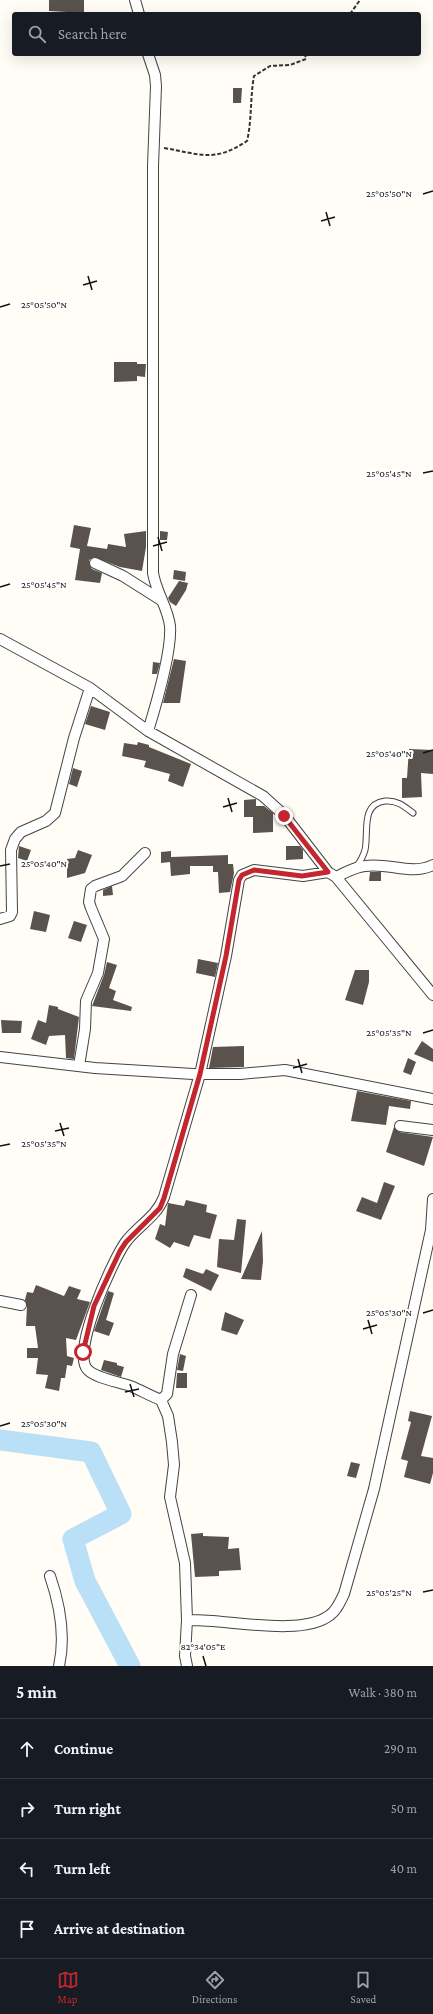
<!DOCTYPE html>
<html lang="en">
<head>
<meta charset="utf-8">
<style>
  :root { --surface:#171b24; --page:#242831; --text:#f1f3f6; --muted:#9ea1a6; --line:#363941; --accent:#c4262e }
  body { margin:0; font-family:"Crimson Pro",serif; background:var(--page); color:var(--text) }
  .stop { position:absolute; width:12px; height:12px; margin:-9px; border:3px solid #c4262e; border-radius:50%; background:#fff }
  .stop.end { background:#c4262e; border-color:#fff; box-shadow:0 1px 4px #0008 }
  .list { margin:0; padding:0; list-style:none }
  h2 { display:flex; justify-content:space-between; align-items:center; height:52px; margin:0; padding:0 16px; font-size:17px }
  h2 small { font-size:13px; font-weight:400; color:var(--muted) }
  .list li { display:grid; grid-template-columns:26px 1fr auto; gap:12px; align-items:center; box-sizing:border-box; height:60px; padding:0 16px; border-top:1px solid var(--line) }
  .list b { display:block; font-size:15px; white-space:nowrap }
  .list em { font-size:13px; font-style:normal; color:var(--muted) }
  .icon { flex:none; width:22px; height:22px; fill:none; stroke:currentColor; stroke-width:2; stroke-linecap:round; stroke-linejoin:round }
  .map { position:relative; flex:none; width:433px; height:1666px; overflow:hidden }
  .search { position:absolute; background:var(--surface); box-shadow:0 4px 16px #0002; left:12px; right:12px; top:12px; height:44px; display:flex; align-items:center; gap:10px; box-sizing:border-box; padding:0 14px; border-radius:4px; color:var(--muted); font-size:15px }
  .sheet { height:292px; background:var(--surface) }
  nav { display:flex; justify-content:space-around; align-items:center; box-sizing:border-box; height:56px; border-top:1px solid var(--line); background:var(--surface); font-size:11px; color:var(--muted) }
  nav a { display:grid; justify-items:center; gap:2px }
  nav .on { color:var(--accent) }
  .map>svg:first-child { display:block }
</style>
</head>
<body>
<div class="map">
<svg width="433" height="1666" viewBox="0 0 433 1666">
  <rect width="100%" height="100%" fill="#fffdf5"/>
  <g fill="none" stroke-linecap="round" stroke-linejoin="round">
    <path stroke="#b9e0f7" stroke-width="21" d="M0,1440L91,1452L121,1514L73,1539L85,1581L130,1666"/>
  </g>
  <path fill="#5a524d" d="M49,0H84V13L49,11Z
    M233,88H242L241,103H233Z
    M114,362H137V364H146L145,377L137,376V381L114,382Z
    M74,525L91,528L87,546L107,549L108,544L126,547L124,534L146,531V547L142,571L120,567L94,557L89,560V564L92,569L102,573L100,583L75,580L80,549L70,547Z
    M160,531L168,532L167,540H160Z
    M174,570L186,572L185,581L173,579Z
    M179,581L188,583L186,590L176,606L170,602L168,598Z
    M174,659L186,661L180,703H163Z
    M153,662L160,663L157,674H152Z
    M91,706L110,712L105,730L85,724Z
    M138,742L149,745V747L191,764L183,787L168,781L170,774L144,767L146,761L122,756L124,743L137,745Z
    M409,749L433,750V774L421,773L422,797L402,798V778H407Z
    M73,768L82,771L77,787L69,784Z
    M256,799V806H264L273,813V832L253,833V817H244V800Z
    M19,846L31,850L27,861L18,858Z
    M286,846H300L303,850V859L286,860Z
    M78,850L92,855L85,873L67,878V859L75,858Z
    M171,851V857L228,855V864H233L234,873L230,892L219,893L218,872H213V866H190V874L171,876L170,862L161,863V852Z
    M370,872H381V881H369Z
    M112,886L113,895L103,896V890Z
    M34,911L50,915L46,932L30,929Z
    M74,921L87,925L81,942L68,938Z
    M198,959L218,963L215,977L196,973Z
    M107,962L117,965L109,988L116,991L113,1000L132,1007L131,1011L92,1006L104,975Z
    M355,970H369V982L363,1005L345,1000Z
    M49,1005L58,1007V1009L79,1017L74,1059L66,1058L65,1035L49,1036L46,1045L31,1039L38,1020L46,1023Z
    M1,1020L22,1021L21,1033H2Z
    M422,1041L433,1049V1062L414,1054Z
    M244,1046V1067L209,1068L213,1047Z
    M408,1058L416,1062L411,1075L403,1072Z
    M357,1091L411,1101L410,1109L389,1106L386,1125L351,1121Z
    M394,1127L399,1132L433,1137L424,1166L386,1152Z
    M384,1182L395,1186L381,1220L356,1211L362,1197L377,1203Z
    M186,1200L207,1205L206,1212L217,1215L210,1239L194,1235L189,1247L174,1242L170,1248L155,1239L160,1224L165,1226L168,1203L184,1206Z
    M237,1219L246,1220L241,1273L217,1267L219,1239L234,1240Z
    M262,1231L263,1261L261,1280L241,1279Z
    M186,1268L203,1274L206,1269L219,1275L211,1291L183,1277Z
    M36,1285L64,1296L69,1286L81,1290L77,1299L90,1302L76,1340L66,1338L67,1356L74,1358L72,1366L67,1365L65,1378H61L59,1391L45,1388L48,1375L36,1374L38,1358H27V1348H38L35,1326H26L27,1306L25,1300L27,1292L33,1293Z
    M108,1291L114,1293L106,1320L114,1323L109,1336L94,1331Z
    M225,1312L244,1320L237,1335L221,1330Z
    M180,1354L186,1356L183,1371L177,1370Z
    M104,1360L117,1363V1365L124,1367L121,1377L101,1370Z
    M177,1373H187V1388H176Z
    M410,1411L432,1416L421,1456L433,1458V1473L430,1484L404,1477L408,1461L401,1459L411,1422L408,1421Z
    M351,1462L360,1464L356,1478L347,1476Z
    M203,1533V1536L229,1537L228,1549L239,1548L241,1570L219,1571V1576L195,1577L191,1534Z"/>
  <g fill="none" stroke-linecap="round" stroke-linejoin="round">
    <g stroke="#444" stroke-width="7">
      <path id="service" d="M356,867C360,862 363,857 365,850C369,833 360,804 385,801C397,800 404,806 413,813"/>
    </g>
    <g stroke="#444" stroke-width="12">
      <path id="minor" d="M135,0L139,14
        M95,563L123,576L161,600
        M0,639L90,688L148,731L263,796L284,815L328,872L336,877L433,995
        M148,731C156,705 172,652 170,626C168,608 156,592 153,573V166L156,86L155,75L148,54
        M336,877C345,873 354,867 365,866C388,862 411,876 433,865
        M0,919L10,916L12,912L11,850L15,839L21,832L46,821L55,813L74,738L90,688
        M0,1057L95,1068L193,1074H240L285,1070L433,1099
        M79,1066L85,1029L86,1001L98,973L104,939L91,908L89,902L91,889L95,886L122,876L145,853
        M400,1126L433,1130
        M0,1301L21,1305
        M161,1400C151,1396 142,1391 133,1387C121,1382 97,1379 88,1370C70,1354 112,1262 125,1243C137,1226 156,1218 164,1197L200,1074L226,956L239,880L242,875L254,870L303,876L328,872
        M50,1576C60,1605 66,1635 59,1666
        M187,1620L185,1563L170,1497L174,1465L172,1442L168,1416L161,1400L167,1394L173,1354L191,1295
        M187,1666L185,1656L187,1620C223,1618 301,1638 330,1615C337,1610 340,1602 344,1594L374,1489L431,1230L433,1199"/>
    </g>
    <path stroke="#333" stroke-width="2" stroke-dasharray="4 2" stroke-linecap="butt" d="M320,14H332
      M350,14L360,0
      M164,148C200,154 214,163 247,141C252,120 250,98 254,76L270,66L290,65L306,59L305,54"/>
    <use href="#service" stroke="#fff" stroke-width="5"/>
    <use href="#minor" stroke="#fff" stroke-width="10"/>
  </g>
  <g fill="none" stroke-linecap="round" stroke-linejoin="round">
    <path stroke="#c4262e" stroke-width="5" d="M83,1352L94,1306L120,1251L126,1242L160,1208L164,1198L200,1074L226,956L239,880L242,875L254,870L302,876L328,872L284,816"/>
  </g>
  <path fill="none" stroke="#111" stroke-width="1.5" d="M423,194L433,191M326,212L330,226M321,221L335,217M88,276L92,290M83,285L97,281M0,307L10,304M423,473L433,471M158,537L162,551M153,546L167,542M0,587L10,584M423,753L433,750M228,798L232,812M223,807L237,803M0,866L10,864M423,1033L433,1030M298,1059L302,1073M293,1068L307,1064M60,1123L64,1136M55,1131L69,1128M0,1146L10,1144M423,1313L433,1310M368,1320L372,1334M363,1329L377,1325M130,1384L134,1397M125,1392L139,1389M0,1426L10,1423M423,1592L433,1590M203,1656L206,1666"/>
  <g font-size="10" text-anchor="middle" fill="#111" stroke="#fff" stroke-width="4" stroke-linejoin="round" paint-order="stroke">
    <text x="389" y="197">25°05'50"N</text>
    <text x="44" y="308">25°05'50"N</text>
    <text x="389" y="477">25°05'45"N</text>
    <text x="44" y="588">25°05'45"N</text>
    <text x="389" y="757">25°05'40"N</text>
    <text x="44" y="867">25°05'40"N</text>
    <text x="389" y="1036">25°05'35"N</text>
    <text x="44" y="1147">25°05'35"N</text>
    <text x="389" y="1316">25°05'30"N</text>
    <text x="44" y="1427">25°05'30"N</text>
    <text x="389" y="1596">25°05'25"N</text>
    <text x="203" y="1650">82°34'05"E</text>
  </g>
</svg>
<div class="stop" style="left:83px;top:1352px"></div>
<div class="stop end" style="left:284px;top:816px"></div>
<div class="search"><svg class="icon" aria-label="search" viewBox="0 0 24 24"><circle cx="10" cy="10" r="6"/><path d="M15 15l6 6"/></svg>Search here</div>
</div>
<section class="sheet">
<h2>5 min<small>Walk · 380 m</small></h2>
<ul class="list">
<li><svg class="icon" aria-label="ahead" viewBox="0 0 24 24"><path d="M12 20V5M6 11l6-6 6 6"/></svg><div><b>Continue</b></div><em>290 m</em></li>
<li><svg class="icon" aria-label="right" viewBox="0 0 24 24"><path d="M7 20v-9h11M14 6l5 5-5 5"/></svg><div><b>Turn right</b></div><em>50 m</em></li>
<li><svg class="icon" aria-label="left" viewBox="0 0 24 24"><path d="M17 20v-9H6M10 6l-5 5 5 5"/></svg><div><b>Turn left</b></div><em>40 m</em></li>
<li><svg class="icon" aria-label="arrive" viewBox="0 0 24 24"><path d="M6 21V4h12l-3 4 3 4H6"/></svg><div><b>Arrive at destination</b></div></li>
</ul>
</section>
<nav>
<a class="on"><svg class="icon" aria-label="map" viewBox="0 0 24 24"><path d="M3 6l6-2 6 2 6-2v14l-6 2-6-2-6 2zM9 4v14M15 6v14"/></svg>Map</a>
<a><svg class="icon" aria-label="directions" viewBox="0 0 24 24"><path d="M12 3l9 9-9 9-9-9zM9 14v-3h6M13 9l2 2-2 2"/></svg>Directions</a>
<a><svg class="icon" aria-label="saved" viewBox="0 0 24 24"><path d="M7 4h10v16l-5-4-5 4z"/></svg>Saved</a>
</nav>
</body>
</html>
